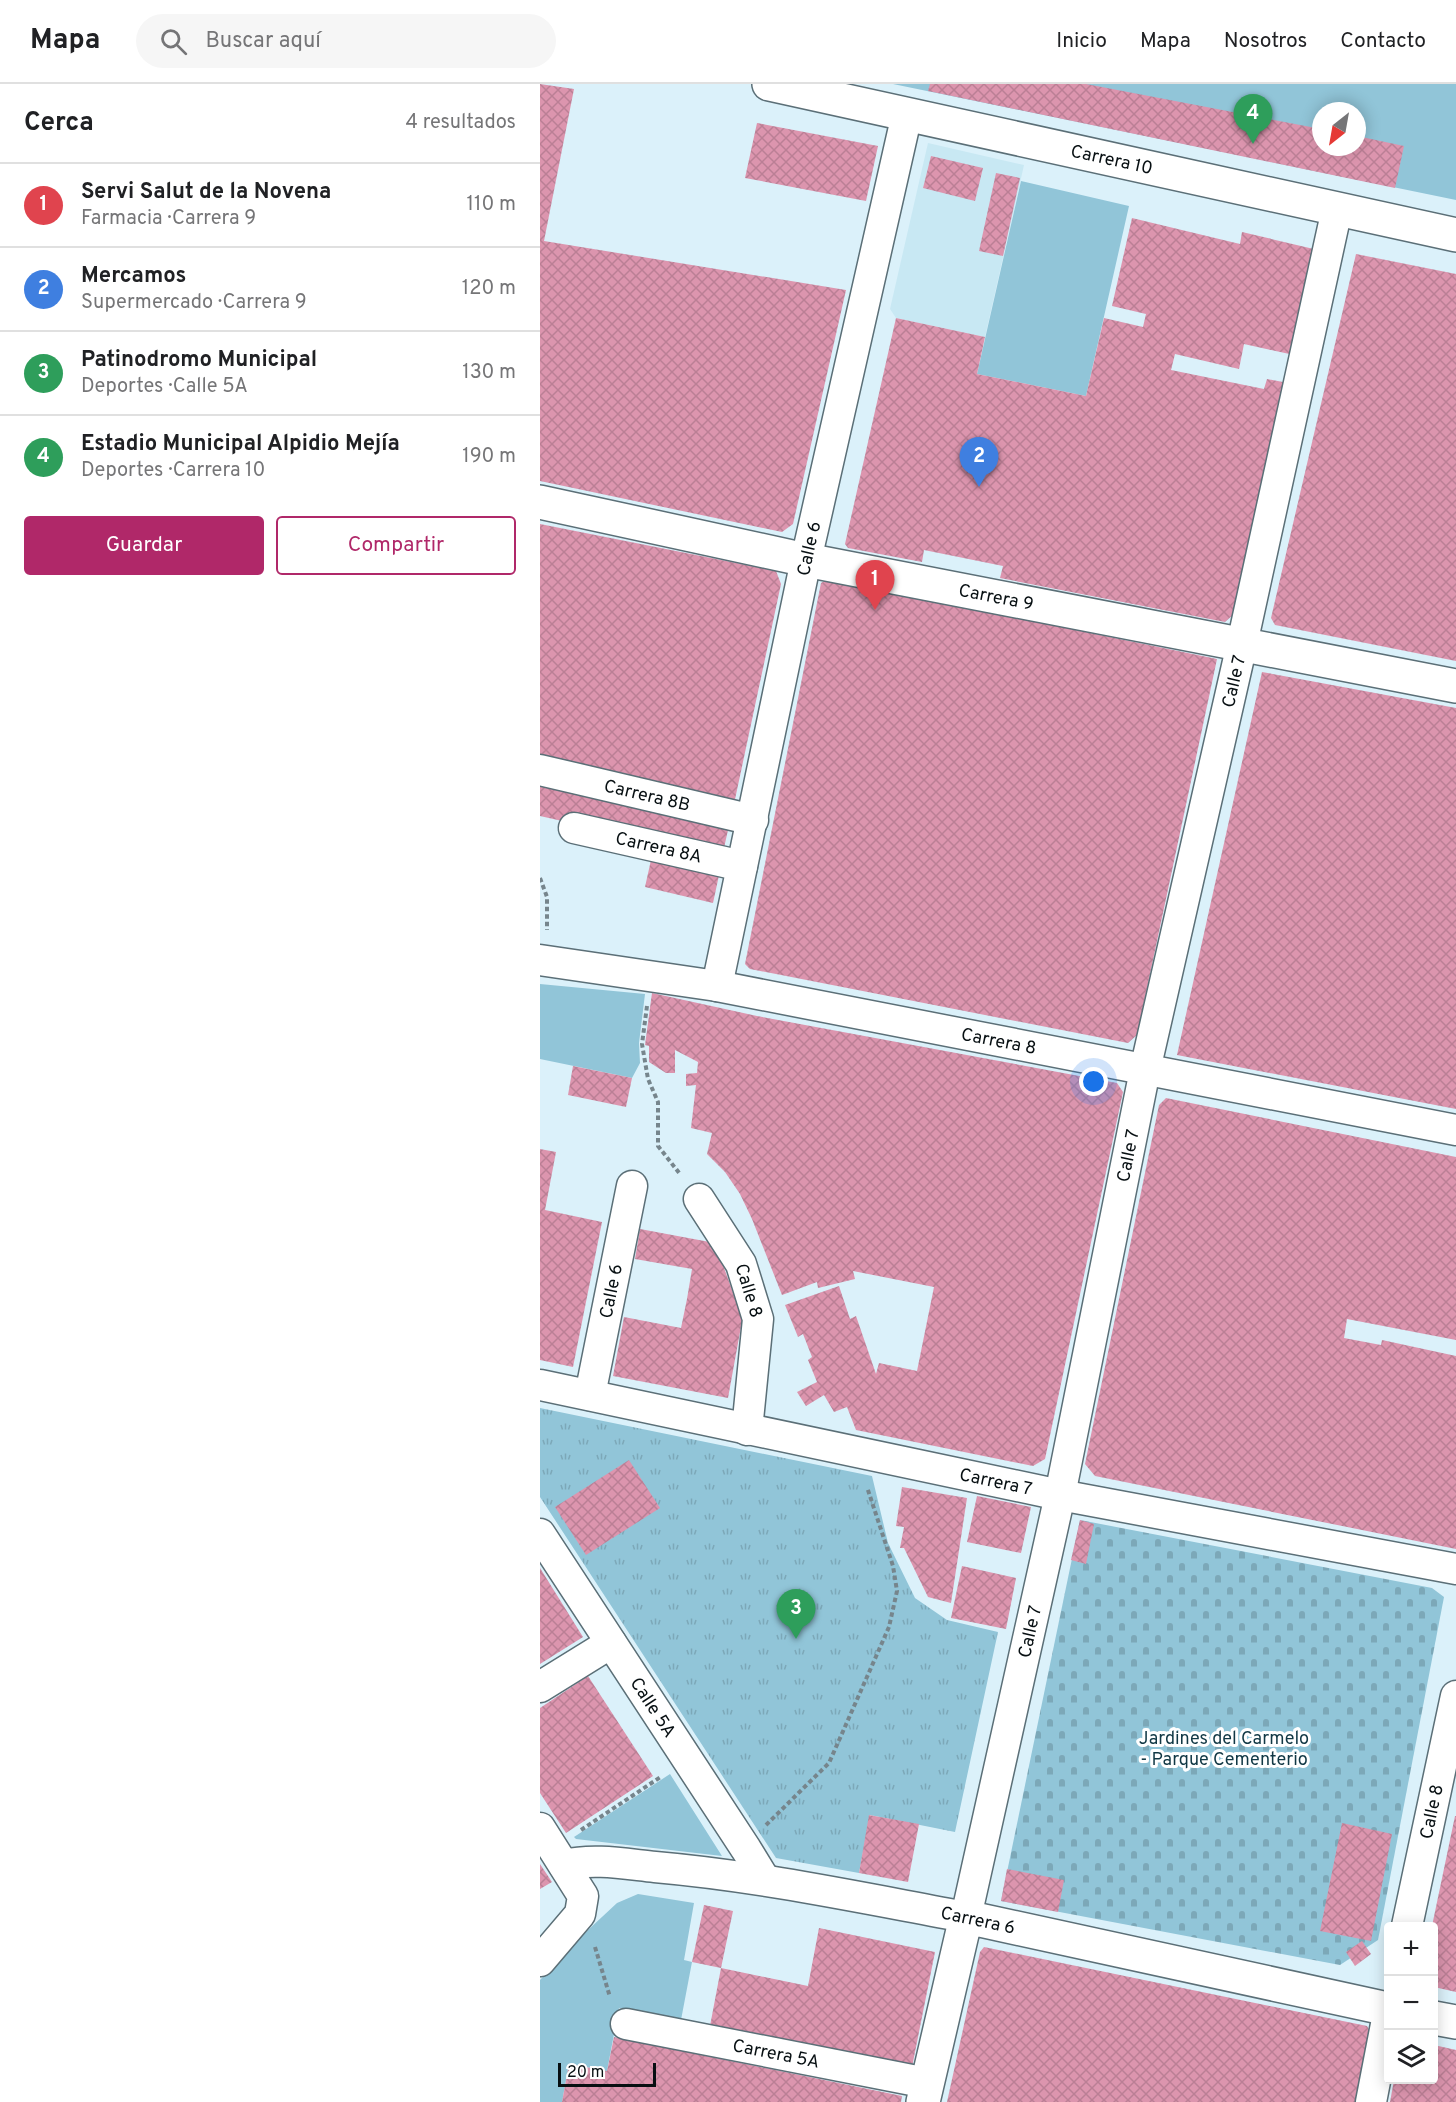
<!DOCTYPE html>
<html lang="es">
<head>
<meta charset="utf-8">
<style>
  :root { --surface:#fff; --page:#f6f6f6; --text:#202124; --muted:#757577; --line:#e0e0e0; --accent:#b02869 }
  body { margin:0; font-family:Overpass,sans-serif; background:var(--page); color:var(--text) }
  .controls { position:absolute; right:18px; bottom:18px; display:grid; overflow:hidden; border-radius:6px; box-shadow:0 3px 15px #0003 }
  .controls button { width:54px; height:54px; display:grid; place-items:center; padding:0; border:0; border-bottom:2px solid var(--line); background:var(--surface); color:var(--text); font:30px sans-serif }
  .compass { position:absolute; left:772px; top:18px; width:54px; height:54px; border-radius:50%; background:var(--surface); box-shadow:0 3px 15px #0003; rotate:211deg }
  .scale { position:absolute; left:18px; bottom:15px; width:98px; box-sizing:border-box; padding-left:6px; border:3px solid #070f12; border-top:0; font-size:16px; line-height:21px; white-space:nowrap; color:#070f12; -webkit-text-stroke:4px #fff; paint-order:stroke }
  .you { position:absolute; left:554px; top:998px; width:21px; height:21px; margin:-15px; border:4px solid #fff; border-radius:50%; background:#1a73e8; box-shadow:0 0 0 9px #1a73e833 }
  .badge { display:grid; place-items:center; width:39px; height:39px; border-radius:50%; background:var(--accent); color:#fff; font-size:20px; font-weight:700 }
  .pin { position:absolute; translate:-50% -50px; filter:drop-shadow(0 2px 3px #0008) }
  .pin::after { content:''; position:absolute; top:32px; width:21px; height:18px; background:inherit; clip-path:polygon(0 0,100% 0,50% 100%) }
  .list { margin:0; padding:0; list-style:none }
  h2 { display:flex; justify-content:space-between; align-items:center; height:78px; margin:0; padding:0 24px; font-size:26px }
  h2 small { font-size:20px; font-weight:400; color:var(--muted) }
  .list li { display:grid; grid-template-columns:39px 1fr auto; gap:18px; align-items:center; box-sizing:border-box; height:84px; padding:0 24px; border-top:2px solid var(--line) }
  .list b { display:block; font-size:22px; white-space:nowrap }
  .list p { margin:0; font-size:20px; white-space:nowrap; color:var(--muted) }
  .list em { font-size:20px; font-style:normal; color:var(--muted) }
  .actions { display:flex; gap:12px; padding:18px 24px }
  .actions a { flex:1; padding:14px 0; border:2px solid var(--accent); border-radius:6px; text-align:center; font-size:21px; color:var(--accent) }
  .actions .main { background:var(--accent); color:#fff }
  .icon { flex:none; width:33px; height:33px; fill:none; stroke:currentColor; stroke-width:2; stroke-linecap:round; stroke-linejoin:round }
  .map { position:relative; flex:none; width:916px; height:2018px; overflow:hidden }
  header { display:flex; align-items:center; gap:36px; box-sizing:border-box; height:84px; padding:0 30px; background:var(--surface); border-bottom:2px solid var(--line) }
  header strong { font-size:28px }
  nav { display:flex; gap:33px; margin-inline-start:auto; font-size:21px }
  .search { width:420px; height:54px; background:var(--page); display:flex; align-items:center; gap:15px; box-sizing:border-box; padding:0 21px; border-radius:33px; color:var(--muted); font-size:22px }
  main { display:flex }
  aside { flex:1; background:var(--surface) }
  .map>svg:first-child { display:block }
</style>
</head>
<body>
<header>
<strong>Mapa</strong>
<div class="search"><svg class="icon" aria-label="search" viewBox="0 0 24 24"><circle cx="10" cy="10" r="6"/><path d="M15 15l6 6"/></svg>Buscar aquí</div>
<nav><a>Inicio</a><a>Mapa</a><a>Nosotros</a><a>Contacto</a></nav>
</header>
<main>
<aside>
<h2>Cerca<small>4 resultados</small></h2>
<ul class="list">
<li><span class="badge" style="background:#e0444e">1</span><div><b>Servi Salut de la Novena</b><p>Farmacia · Carrera 9</p></div><em>110 m</em></li>
<li><span class="badge" style="background:#3f7fe0">2</span><div><b>Mercamos</b><p>Supermercado · Carrera 9</p></div><em>120 m</em></li>
<li><span class="badge" style="background:#2e9e5b">3</span><div><b>Patinodromo Municipal</b><p>Deportes · Calle 5A</p></div><em>130 m</em></li>
<li><span class="badge" style="background:#2e9e5b">4</span><div><b>Estadio Municipal Alpidio Mejía</b><p>Deportes · Carrera 10</p></div><em>190 m</em></li>
</ul>
<div class="actions"><a class="main">Guardar</a><a>Compartir</a></div>
</aside>
<div class="map">
<svg width="916" height="2018" viewBox="0 0 916 2018">
  <defs>
    <pattern id="cemetery-stones" width="16" height="16" patternUnits="userSpaceOnUse" patternTransform="scale(1.5)"><rect width="16" height="16" fill="#91c5d8"/><path d="M2 7V4a2 2 0 0 1 4 0v3zM10 15v-3a2 2 0 0 1 4 0v3z" fill="#7ca8b8"/></pattern>
    <pattern id="park-tufts" width="24" height="20" patternUnits="userSpaceOnUse" patternTransform="scale(1.5)"><rect width="24" height="20" fill="#91c5d8"/><path d="M3 7l-1-3M5 7V3M7 7l1-3M15 17l-1-3M17 17v-4M19 17l1-3" fill="none" stroke="#7ca8b8"/></pattern>
    <pattern id="building-cross-hatch" width="8" height="8" patternUnits="userSpaceOnUse" patternTransform="scale(1.5)"><rect width="8" height="8" fill="#dc95ae"/><path d="M0 0l8 8M0 8l8-8" fill="none" stroke="#bb7f95"/></pattern>
  </defs>
  <rect width="100%" height="100%" fill="#dbf1fa"/>
  <path fill="#c8e8f3" d="M388,59L484,81L445,253L356,234L350,225Z"/>
  <path fill="#91c5d8" fill-rule="evenodd" d="M353,0H916V116ZM781,27H817V63H781Z
    M481,97L589,122L546,312L437,290Z
    M0,900L105,910L99,959L100,979L92,994L0,975Z
    M130,1690L182,1772L36,1755L34,1753Z
    M98,1810L154,1819L144,1876L152,1878L141,1936L79,1924L67,1987L29,1980L22,2018H0V1896L48,1846L77,1819Z"/>
  <path fill="url(#cemetery-stones)" d="M540,1436L892,1504L904,1513L838,1856L800,1881L461,1817Z"/>
  <path fill="url(#park-tufts)" d="M0,1324L332,1392L348,1459L375,1514L407,1536L458,1548L415,1748L330,1731L319,1789L236,1774L0,1413Z"/>
  <path fill="url(#building-cross-hatch)" d="M0,0L34,5L4,157L306,206L253,440L242,448L0,397Z
    M390,0H546L781,45V63H817V52L864,62L855,104L388,7Z
    M217,39L338,62L326,117L205,94Z
    M391,72L443,84L435,117L383,104Z
    M456,89L480,94L463,172L439,167Z
    M592,134L700,160L702,148L778,166L754,271L704,260L699,285L635,270L631,286L724,305L727,295L748,299L694,530L685,538L460,494L463,482L384,466L382,478L308,464L305,460L356,234L445,253L437,290L546,312L564,234L603,243L606,230L572,222Z
    M816,170L916,190V577L735,541L731,534Z
    M0,440L236,487L241,500L194,720L0,679Z
    M288,495L677,575L597,951L588,959L210,885L205,880L281,499Z
    M722,588L916,624V1025L637,971Z
    M0,694L190,737L182,773L0,732Z
    M113,767L181,782L173,819L105,803Z
    M112,909L217,932L577,999L583,1008L505,1375L493,1382L316,1346L307,1323L294,1328L284,1311L266,1322L257,1308L277,1298L268,1276L272,1273L263,1250L258,1253L245,1221L299,1202L310,1235L316,1232L336,1290L339,1279L377,1287L394,1203L313,1187L315,1195L278,1204L277,1198L242,1211L212,1135L200,1110L185,1088L167,1070L172,1049L151,1044L156,1001L146,1002V990L157,989L158,978L135,966V989H126L109,978V962L105,961Z
    M33,982L92,994L86,1023L28,1011Z
    M626,1014L916,1073V1256L807,1235L804,1254L841,1261L842,1256L916,1272V1465L555,1392L545,1380L619,1021Z
    M0,1065L16,1068L5,1126L62,1138L33,1283L0,1276Z
    M100,1145L175,1159L199,1225L204,1226L188,1314L73,1292L84,1233L141,1244L147,1215L152,1185L95,1175Z
    M89,1376L120,1424L46,1471L15,1423Z
    M362,1403L427,1414L411,1519L388,1513L364,1464H360L364,1443L356,1442Z
    M437,1412L491,1423L481,1469L427,1458Z
    M540,1436L554,1440L546,1480L531,1476Z
    M422,1482L476,1494L466,1545L411,1534Z
    M0,1484L43,1553L0,1580Z
    M48,1592L113,1692L26,1749L0,1709V1624Z
    M329,1731L379,1740L368,1798L319,1789Z
    M915,1732H916V1908L894,1903L892,1842Z
    M802,1739L852,1750L831,1857L780,1847Z
    M0,1780L12,1798L0,1805Z
    M467,1785L524,1796L518,1828L461,1817Z
    M164,1821L193,1827L181,1884L268,1902L279,1844L395,1868L372,1983L170,1942L181,1884L152,1878Z
    M822,1857L831,1870L815,1882L806,1868Z
    M444,1863L827,1942L831,1949L816,2018H407L440,1868Z
    M74,1953L362,2012L361,2018H22L29,1980L67,1987Z
    M894,1961L916,1966V2018H850L854,1996L894,1995Z"/>
  <g fill="none" stroke-linecap="round" stroke-linejoin="round">
    <g stroke="#5b6f77" stroke-width="33">
      <g id="street">
        <path id="s1" d="M0,686L213,736"/>
        <path id="s2" d="M34,744L202,782"/>
        <path id="s3" d="M0,876L177,902L916,1046"/>
        <path id="s4" d="M177,902L266,476L367,30"/>
        <path id="s5" d="M159,1115L201,1180L218,1235L207,1346"/>
        <path id="s6" d="M0,1301L520,1411L916,1485"/>
        <path id="s7" d="M50,1311L92,1102"/>
        <path id="s8" d="M0,1450L206,1765L225,1796"/>
        <path d="M0,1603L71,1559"/>
        <path d="M0,1744L43,1812L40,1830L0,1877"/>
        <path id="s9" d="M24,1781C54,1774 85,1780 115,1783C219,1792 322,1814 426,1833L520,1411L605,986L702,560L797,125"/>
        <path id="s10" d="M867,1842L916,1612"/>
        <path id="s11" d="M86,1940L387,1999"/>
        <path d="M831,2018L848,1930"/>
      </g>
    </g>
    <g stroke="#5b6f77" stroke-width="36">
      <g id="secondary">
        <path id="s12" d="M229,0L916,151"/>
        <path id="s13" d="M0,418L266,476L916,602"/>
        <path d="M894,1934L916,1938"/>
        <path d="M383,2018L426,1833L848,1925"/>
      </g>
    </g>
    <path stroke="#76858c" stroke-width="4" stroke-dasharray="4.5 3" stroke-linecap="butt" d="M0,794L7,813V846
      M107,922L102,960L108,995L118,1018V1062L140,1090
      M226,1741L289,1679L349,1543L357,1507L353,1482L327,1403
      M41,1746L122,1692
      M55,1863L70,1913"/>
    <use href="#street" stroke="#fff" stroke-width="30"/>
    <use href="#secondary" stroke="#fff" stroke-width="33"/>
  </g>
  <g text-anchor="middle" stroke-width="6" stroke-linejoin="round" paint-order="stroke">
    <g font-size="18" fill="#070f12" stroke="#fff">
      <text dy="6" stroke="none"><textPath href="#s12" startOffset="351">Carrera 10</textPath></text>
      <text dy="6" stroke="none"><textPath href="#s4" startOffset="447">Calle 6</textPath></text>
      <text dy="6" stroke="none"><textPath href="#s13" startOffset="466">Carrera 9</textPath></text>
      <text dy="6" stroke="none"><textPath href="#s9" startOffset="1671">Calle 7</textPath></text>
      <text dy="6" stroke="none"><textPath href="#s1" startOffset="110">Carrera 8B</textPath></text>
      <text dy="6" stroke="none"><textPath href="#s2" startOffset="87">Carrera 8A</textPath></text>
      <text dy="6" stroke="none"><textPath href="#s3" startOffset="466">Carrera 8</textPath></text>
      <text dy="6" stroke="none"><textPath href="#s9" startOffset="1185">Calle 7</textPath></text>
      <text dy="6" stroke="none"><textPath href="#s7" startOffset="106">Calle 6</textPath></text>
      <text dy="6" stroke="none"><textPath href="#s5" startOffset="105">Calle 8</textPath></text>
      <text dy="6" stroke="none"><textPath href="#s6" startOffset="466">Carrera 7</textPath></text>
      <text dy="6" stroke="none"><textPath href="#s9" startOffset="699">Calle 7</textPath></text>
      <text dy="6" stroke="none"><textPath href="#s8" startOffset="207">Calle 5A</textPath></text>
      <text dy="6" stroke="none"><textPath href="#s10" startOffset="117">Calle 8</textPath></text>
      <text transform="translate(438 1836) rotate(12)" y="6">Carrera 6</text>
      <text dy="6" stroke="none"><textPath href="#s11" startOffset="153">Carrera 5A</textPath></text>
    </g>
    <g font-size="18" fill="#113845" stroke="#fff">
      <text x="684" y="1660">Jardines del Carmelo<tspan x="684" dy="21">- Parque Cementerio</tspan></text>
    </g>
  </g>
</svg>
<div class="controls">
<button>+</button>
<button>−</button>
<button><svg class="icon" aria-label="layers" viewBox="0 0 24 24"><path d="M12 4l9 5-9 5-9-5zM3 14l9 5 9-5"/></svg></button>
</div>
<svg class="compass" viewBox="-18 -18 36 36"><path d="M0-13l5 13h-10z" fill="#e53935"/><path d="M0 13l5-13h-10z" fill="#757577"/></svg>
<div class="scale">20 m</div>
<div class="you"></div>
<div class="pin badge" style="left:335px;top:526px;background:#e0444e">1</div>
<div class="pin badge" style="left:439px;top:403px;background:#3f7fe0">2</div>
<div class="pin badge" style="left:256px;top:1555px;background:#2e9e5b">3</div>
<div class="pin badge" style="left:713px;top:60px;background:#2e9e5b">4</div>
</div>
</main>
</body>
</html>
